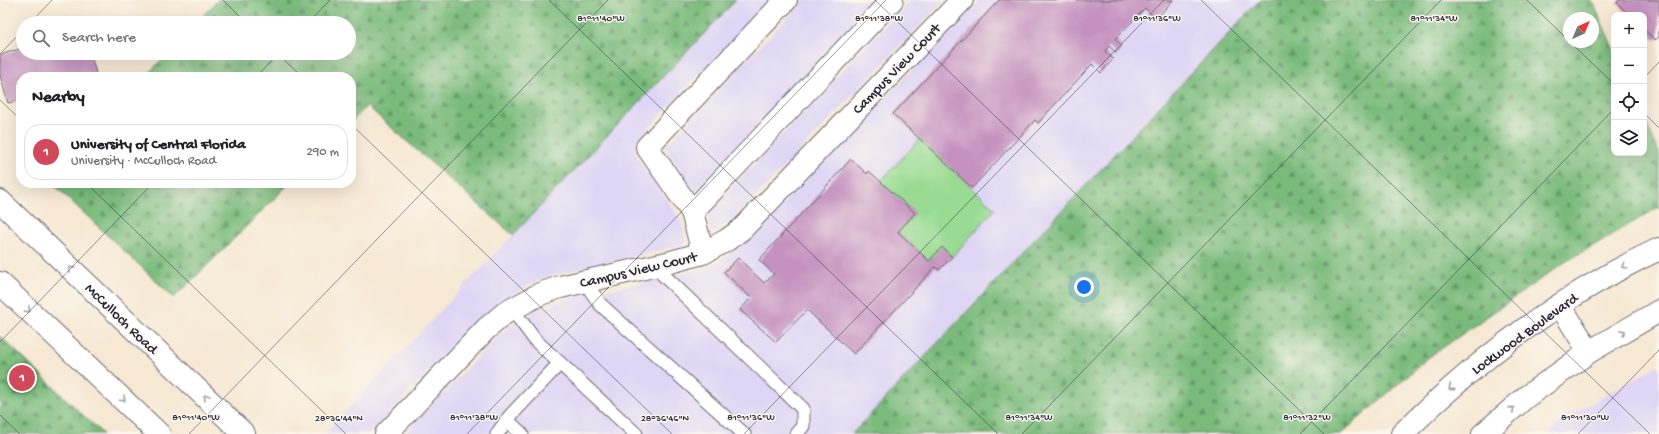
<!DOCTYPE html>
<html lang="en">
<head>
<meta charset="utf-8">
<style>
  :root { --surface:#fff; --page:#f6f6f6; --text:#202124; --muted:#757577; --line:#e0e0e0; --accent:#d1495b }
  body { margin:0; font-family:"Gochi Hand",sans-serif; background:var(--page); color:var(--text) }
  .controls { position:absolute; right:12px; top:12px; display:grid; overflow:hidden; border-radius:8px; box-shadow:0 4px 16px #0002 }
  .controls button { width:36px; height:36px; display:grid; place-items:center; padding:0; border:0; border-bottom:1px solid var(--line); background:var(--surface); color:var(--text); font:20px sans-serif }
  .compass { position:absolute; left:1563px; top:12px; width:36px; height:36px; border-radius:50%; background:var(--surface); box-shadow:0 4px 16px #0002; rotate:44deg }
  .you { position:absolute; left:1084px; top:287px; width:14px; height:14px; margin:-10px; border:3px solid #fff; border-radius:50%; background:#1a73e8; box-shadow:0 0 0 6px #1a73e833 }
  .badge { display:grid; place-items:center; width:26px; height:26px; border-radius:50%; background:var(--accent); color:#fff; font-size:13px; font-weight:700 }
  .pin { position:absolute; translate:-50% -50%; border:2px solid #fff; box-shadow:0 1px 4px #0006 }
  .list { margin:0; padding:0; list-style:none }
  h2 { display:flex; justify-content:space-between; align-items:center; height:52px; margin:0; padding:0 16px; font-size:17px }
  h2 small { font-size:13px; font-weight:400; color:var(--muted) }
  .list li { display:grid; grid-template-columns:26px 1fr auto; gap:12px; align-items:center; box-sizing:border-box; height:56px; margin:0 8px 8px; padding:0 8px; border:1px solid var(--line); border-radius:16px }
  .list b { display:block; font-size:15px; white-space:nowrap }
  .list p { margin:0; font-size:13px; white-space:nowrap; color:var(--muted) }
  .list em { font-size:13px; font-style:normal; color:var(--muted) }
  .icon { flex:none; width:22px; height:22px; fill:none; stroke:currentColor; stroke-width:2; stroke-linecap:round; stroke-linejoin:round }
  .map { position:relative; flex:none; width:1659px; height:434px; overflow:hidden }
  .search { position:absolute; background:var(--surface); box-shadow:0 4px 16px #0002; left:16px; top:16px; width:340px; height:44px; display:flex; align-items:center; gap:10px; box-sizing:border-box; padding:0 14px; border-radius:22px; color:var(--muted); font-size:15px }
  .panel { position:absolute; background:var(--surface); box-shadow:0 4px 16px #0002; left:16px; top:72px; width:340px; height:116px; border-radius:16px }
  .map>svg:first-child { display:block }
</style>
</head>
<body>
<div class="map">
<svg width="1659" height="434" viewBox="0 0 1659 434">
  <defs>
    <pattern id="forest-firs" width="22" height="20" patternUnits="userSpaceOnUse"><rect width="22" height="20" fill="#7abb7c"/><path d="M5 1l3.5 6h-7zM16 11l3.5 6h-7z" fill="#649867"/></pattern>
  </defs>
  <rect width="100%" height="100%" fill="#fbf7ec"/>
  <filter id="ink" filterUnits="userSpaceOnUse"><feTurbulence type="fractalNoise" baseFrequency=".025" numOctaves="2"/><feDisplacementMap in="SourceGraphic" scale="8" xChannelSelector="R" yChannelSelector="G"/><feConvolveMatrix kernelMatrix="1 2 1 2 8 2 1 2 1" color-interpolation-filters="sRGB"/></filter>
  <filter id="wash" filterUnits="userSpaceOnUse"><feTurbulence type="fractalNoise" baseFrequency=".012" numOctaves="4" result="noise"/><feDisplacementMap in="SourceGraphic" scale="16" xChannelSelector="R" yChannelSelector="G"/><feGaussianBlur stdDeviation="0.9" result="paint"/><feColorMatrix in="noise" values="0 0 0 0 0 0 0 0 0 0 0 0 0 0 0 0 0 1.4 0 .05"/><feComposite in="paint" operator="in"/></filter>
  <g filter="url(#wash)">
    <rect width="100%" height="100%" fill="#f6e8d3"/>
    <path fill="#dfd5f5" d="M736,0H769L638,139L636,156L680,219L687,244L557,274L535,282L500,301L477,321L369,434H324Z
      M804,0H874L695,191L665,147Z
      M909,0H944L734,219L712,234L708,216L711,214L709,212Z
      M980,0H1260L852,434H404L495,339L512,324L544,307L563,300L694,271L720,261L719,259L734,251L749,239Z
      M1659,365V434H1549L1565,418Z"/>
    <path fill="#99db92" stroke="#5e7e66" d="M920,139L995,209L952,257L942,247L929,261L898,232L915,213L880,182Z"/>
    <path fill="url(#forest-firs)" stroke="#4e6e5c" fill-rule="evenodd" d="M218,0H736L513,235L367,106L351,122V77H145L168,53H349V23H196Z
      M1260,0H1592L1614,50V153H1644V118L1659,153V207L1562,264L1428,358L1341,434H852ZM1569,18H1593V42H1569Z
      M52,183H290L174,298Z
      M0,336L103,434H0Z"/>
    <g id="blocks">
      <path fill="#c592c0" d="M999,0H1173L1156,19L1145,8L1115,39L1122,46L1116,53L1109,46L1105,51L1113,59L1101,73L1092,64L1038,123L1035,120L972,188L893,114Z
        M1619,0H1659V37L1655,40L1644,29V15H1629L1617,3Z
        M23,48V53H41L43,58L60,53H90L97,77H21V100L8,103L0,75V55Z
        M851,159L867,174L869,171L915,213L898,232L929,261L942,247L952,257L939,270L935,267L854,354L807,310L776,342L740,310L751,298L724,272L738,258L764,283L774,274L759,260Z"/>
    </g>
  </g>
  <g filter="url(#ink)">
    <use href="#blocks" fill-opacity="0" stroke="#6c6770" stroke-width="1"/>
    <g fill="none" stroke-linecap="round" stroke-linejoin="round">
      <g stroke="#6c6770" stroke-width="15">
        <path id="lane" d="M654,266L803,409V426L796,434
          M585,282L600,304L744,434
          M512,309L535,340L636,434
          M507,420L522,434
          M497,434L510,416L560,363"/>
      </g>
      <g stroke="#6c6770" stroke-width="24">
        <path id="street" d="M692,212L647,147L786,0
          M703,253L692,212L892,0
          M386,434L486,329L505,313L540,294L560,287L667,263L703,253L727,240L742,229L962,0"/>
      </g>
      <g stroke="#6c6770" stroke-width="24">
        <path id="secondary" d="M0,201L244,434
          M0,283L159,434
          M1560,305L1589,352
          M1402,434C1477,360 1563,294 1659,249
          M1483,434L1526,397L1589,352L1659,311"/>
      </g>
      <use href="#lane" stroke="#fff" stroke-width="13"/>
      <use href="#street" stroke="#fff" stroke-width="22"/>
      <use href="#secondary" stroke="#fff" stroke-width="22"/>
    </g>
    <defs><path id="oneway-chevron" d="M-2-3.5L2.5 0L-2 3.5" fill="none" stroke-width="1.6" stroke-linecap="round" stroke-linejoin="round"/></defs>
    <g stroke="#9c9ca7">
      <use href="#oneway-chevron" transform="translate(1624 266) rotate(150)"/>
      <use href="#oneway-chevron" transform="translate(71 269) rotate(-136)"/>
      <use href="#oneway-chevron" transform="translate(28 310) rotate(43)"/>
      <use href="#oneway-chevron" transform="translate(1623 332) rotate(-32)"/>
      <use href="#oneway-chevron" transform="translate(1451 388) rotate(139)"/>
      <use href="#oneway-chevron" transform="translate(206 397) rotate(-136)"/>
      <use href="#oneway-chevron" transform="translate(123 399) rotate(43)"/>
      <use href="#oneway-chevron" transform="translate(1512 409) rotate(-40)"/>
    </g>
  </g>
  <path fill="none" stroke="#22223b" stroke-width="1" stroke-opacity="0.45" d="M223,0L246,23M549,0L998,434M875,0L1324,434M1201,0L1650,434M1527,0L1569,41M30,23L52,0M308,23L330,0M1570,42L1614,84M277,53L302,77M0,54L23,30M256,77L279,53M1644,78L1659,62M0,100L21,120M1644,113L1659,128M351,124L672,434M86,183L346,434M0,342L153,183M0,415L20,434M189,434L608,0M467,434L886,0M744,434L1164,0M1022,434L1441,0M1300,434L1614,109M1578,434L1659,350"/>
  <g text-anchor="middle" stroke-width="3" stroke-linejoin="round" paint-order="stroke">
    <g font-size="15" fill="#22223b" stroke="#fbf7ec">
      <text transform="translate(896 68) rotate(-46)" y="5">Campus View Court</text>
      <text transform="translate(638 269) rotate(-13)" y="5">Campus View Court</text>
      <text transform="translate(122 318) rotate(44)" y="5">McCulloch Road</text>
      <text transform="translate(1524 333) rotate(-36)" y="5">Lockwood Boulevard</text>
    </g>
  </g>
  <g font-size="10" text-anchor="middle" fill="#22223b" stroke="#fbf7ec" stroke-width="3" stroke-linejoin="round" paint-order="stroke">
    <text x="1434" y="21">81°11'34"W</text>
    <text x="601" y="21">81°11'40"W</text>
    <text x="879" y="21">81°11'38"W</text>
    <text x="1157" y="21">81°11'36"W</text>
    <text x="196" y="420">81°11'40"W</text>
    <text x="474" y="420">81°11'38"W</text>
    <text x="751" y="420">81°11'36"W</text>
    <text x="1029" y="420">81°11'34"W</text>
    <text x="1307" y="420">81°11'32"W</text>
    <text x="1585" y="420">81°11'30"W</text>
    <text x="339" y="421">28°36'44"N</text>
    <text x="665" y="421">28°36'46"N</text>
  </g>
</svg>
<div class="controls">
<button>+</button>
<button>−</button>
<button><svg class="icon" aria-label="locate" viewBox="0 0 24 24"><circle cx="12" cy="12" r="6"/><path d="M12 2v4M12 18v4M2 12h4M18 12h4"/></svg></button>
<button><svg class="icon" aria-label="layers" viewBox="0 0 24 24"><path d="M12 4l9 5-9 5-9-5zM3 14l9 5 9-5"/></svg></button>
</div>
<svg class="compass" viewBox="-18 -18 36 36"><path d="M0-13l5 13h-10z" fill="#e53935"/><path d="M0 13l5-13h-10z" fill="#757577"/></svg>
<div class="you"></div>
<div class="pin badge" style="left:22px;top:378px">1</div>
<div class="search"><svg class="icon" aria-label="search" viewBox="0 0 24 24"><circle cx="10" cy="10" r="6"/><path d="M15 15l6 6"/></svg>Search here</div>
<section class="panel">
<h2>Nearby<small></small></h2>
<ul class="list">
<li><span class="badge">1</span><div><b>University of Central Florida</b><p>University · McCulloch Road</p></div><em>290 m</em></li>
</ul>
</section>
</div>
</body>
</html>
